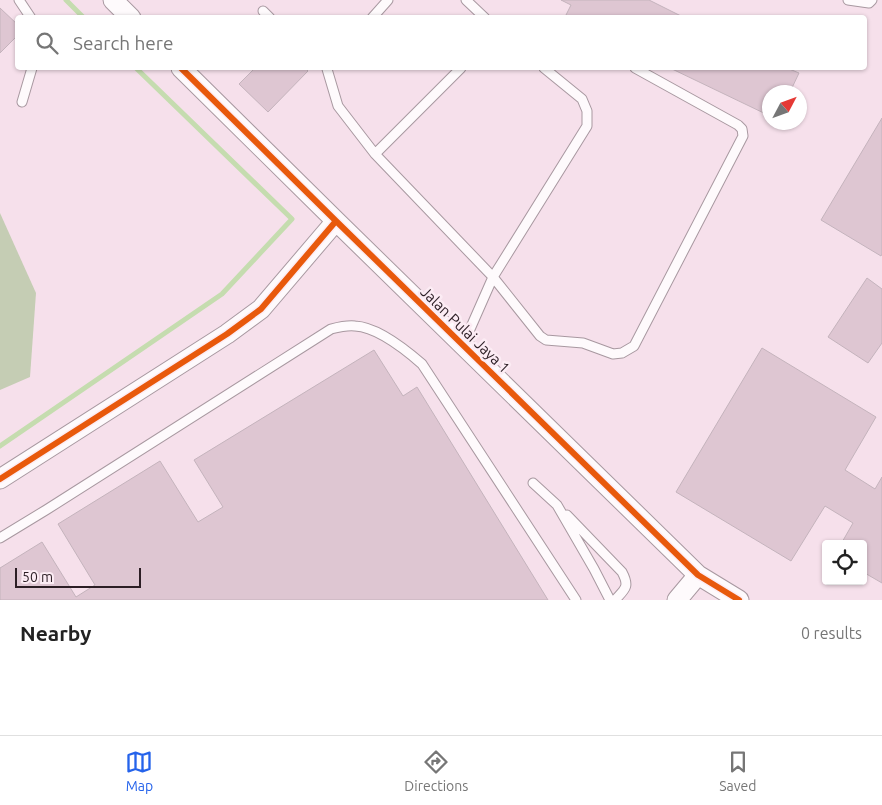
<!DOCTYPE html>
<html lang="en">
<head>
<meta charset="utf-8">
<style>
  :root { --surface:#fff; --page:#f2f2f2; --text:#222; --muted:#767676; --line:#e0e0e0; --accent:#2563eb }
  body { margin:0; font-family:Ubuntu,sans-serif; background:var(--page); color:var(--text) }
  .controls { position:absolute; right:15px; bottom:15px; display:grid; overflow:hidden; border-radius:5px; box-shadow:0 1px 4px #0004 }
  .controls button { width:45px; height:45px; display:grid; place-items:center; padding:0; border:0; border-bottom:1px solid var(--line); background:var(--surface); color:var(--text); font:25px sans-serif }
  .compass { position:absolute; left:762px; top:85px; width:45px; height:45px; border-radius:50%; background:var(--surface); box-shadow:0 1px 4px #0004; rotate:49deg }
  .scale { position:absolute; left:15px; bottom:12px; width:126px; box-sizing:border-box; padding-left:5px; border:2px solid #2c1e25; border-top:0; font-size:14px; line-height:18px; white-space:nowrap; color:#2c1e25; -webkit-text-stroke:4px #fcecf4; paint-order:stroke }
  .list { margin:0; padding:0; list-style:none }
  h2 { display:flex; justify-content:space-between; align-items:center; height:65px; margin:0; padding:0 20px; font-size:21px }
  h2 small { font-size:16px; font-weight:400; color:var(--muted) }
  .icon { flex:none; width:28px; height:28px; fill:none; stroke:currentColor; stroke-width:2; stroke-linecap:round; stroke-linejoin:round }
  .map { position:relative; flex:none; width:882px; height:600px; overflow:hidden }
  .search { position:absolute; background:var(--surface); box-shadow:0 1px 4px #0004; left:15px; right:15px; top:15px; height:55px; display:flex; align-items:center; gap:12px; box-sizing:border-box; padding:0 18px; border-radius:5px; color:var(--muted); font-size:19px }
  .sheet { height:135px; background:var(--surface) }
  nav { display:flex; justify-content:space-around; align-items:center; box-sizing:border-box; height:70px; border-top:1px solid var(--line); background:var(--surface); font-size:14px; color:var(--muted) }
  nav a { display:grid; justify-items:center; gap:2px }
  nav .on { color:var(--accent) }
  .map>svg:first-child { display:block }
</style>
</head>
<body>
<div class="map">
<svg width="882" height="600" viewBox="0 0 882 600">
  <rect width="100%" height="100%" fill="#f6e0eb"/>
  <path fill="#c5cdb4" d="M0,213L36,293L30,377L0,390Z"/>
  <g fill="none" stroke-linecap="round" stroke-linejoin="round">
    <path stroke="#c5dcaf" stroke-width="5" d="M66,0L84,18
      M0,446L222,294L292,219L136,68"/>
  </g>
  <path fill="#dec6d2" stroke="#c4b3bc" d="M561,0H649L685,18H567L565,17L571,5Z
    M0,8L18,25V35L0,53Z
    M255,68H305L308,71L268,112L239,84Z
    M670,68H787L799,73L790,92H770V116Z
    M882,118V254L881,256L821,220Z
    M867,278L882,289V343L868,363L828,337Z
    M762,348L876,417L845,470L875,489L882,477V583L863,572V544H841L853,523L825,506L791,561L676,492Z
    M374,350L403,396L417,387L548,600H0V568L42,542L76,597L95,585L58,524L160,461L198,522L223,507L194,460Z"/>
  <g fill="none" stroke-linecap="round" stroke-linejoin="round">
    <g stroke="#a898a0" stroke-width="11">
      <path id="lane" d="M19,0L31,18
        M466,0L485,18
        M848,0L869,3L872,0
        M263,11L270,18
        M372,18L388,0
        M328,68L327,69L338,106L375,154L493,277L540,336L546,340L583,343L613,354L622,353L634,346L743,136L742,129L738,125L635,68
        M22,102L32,68
        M375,154L461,68
        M463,345L493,277L587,126V111L582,99L544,68
        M533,483L557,505L594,569L610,600
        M567,515L622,572C630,587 625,589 615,600
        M0,538L46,510L331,329C339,327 347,325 355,326C377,327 406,350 422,364L576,600"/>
    </g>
    <g stroke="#a898a0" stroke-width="21">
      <path id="street" d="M113,0L131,18
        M181,68L336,221L698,575L739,600
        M0,479L227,334L261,309L336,221
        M677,600L698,575"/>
    </g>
    <use href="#lane" stroke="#fefafc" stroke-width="9"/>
    <use href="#street" stroke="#fefafc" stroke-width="19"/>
    <g stroke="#fcecf4" stroke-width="9">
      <path id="cycleway" d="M181,68L336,221L698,575L739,600
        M0,479L227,334L261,309L336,221"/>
    </g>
    <use href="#cycleway" stroke="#e8590c" stroke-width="6"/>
  </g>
  <g text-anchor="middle" stroke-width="5" stroke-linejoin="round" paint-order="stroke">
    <g font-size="15" fill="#2c1e25" stroke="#fcecf4">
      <text transform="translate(465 330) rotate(44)" y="5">Jalan Pulai Jaya 1</text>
    </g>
  </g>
</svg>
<div class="controls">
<button><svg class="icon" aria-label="locate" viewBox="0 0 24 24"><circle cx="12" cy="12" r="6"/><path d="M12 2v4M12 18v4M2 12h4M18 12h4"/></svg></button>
</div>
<svg class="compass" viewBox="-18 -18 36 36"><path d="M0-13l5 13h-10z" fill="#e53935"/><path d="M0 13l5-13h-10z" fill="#767676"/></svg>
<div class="scale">50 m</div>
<div class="search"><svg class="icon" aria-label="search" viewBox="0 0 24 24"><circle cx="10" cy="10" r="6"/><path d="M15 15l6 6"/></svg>Search here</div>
</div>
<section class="sheet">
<h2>Nearby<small>0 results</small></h2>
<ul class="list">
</ul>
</section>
<nav>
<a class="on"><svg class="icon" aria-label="map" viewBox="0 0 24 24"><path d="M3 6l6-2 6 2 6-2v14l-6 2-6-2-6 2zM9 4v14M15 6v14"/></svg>Map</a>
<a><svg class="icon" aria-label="directions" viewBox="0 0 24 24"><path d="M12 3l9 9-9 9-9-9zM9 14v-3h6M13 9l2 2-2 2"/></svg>Directions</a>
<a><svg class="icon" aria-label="saved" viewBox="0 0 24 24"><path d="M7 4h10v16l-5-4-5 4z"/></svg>Saved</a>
</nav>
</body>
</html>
